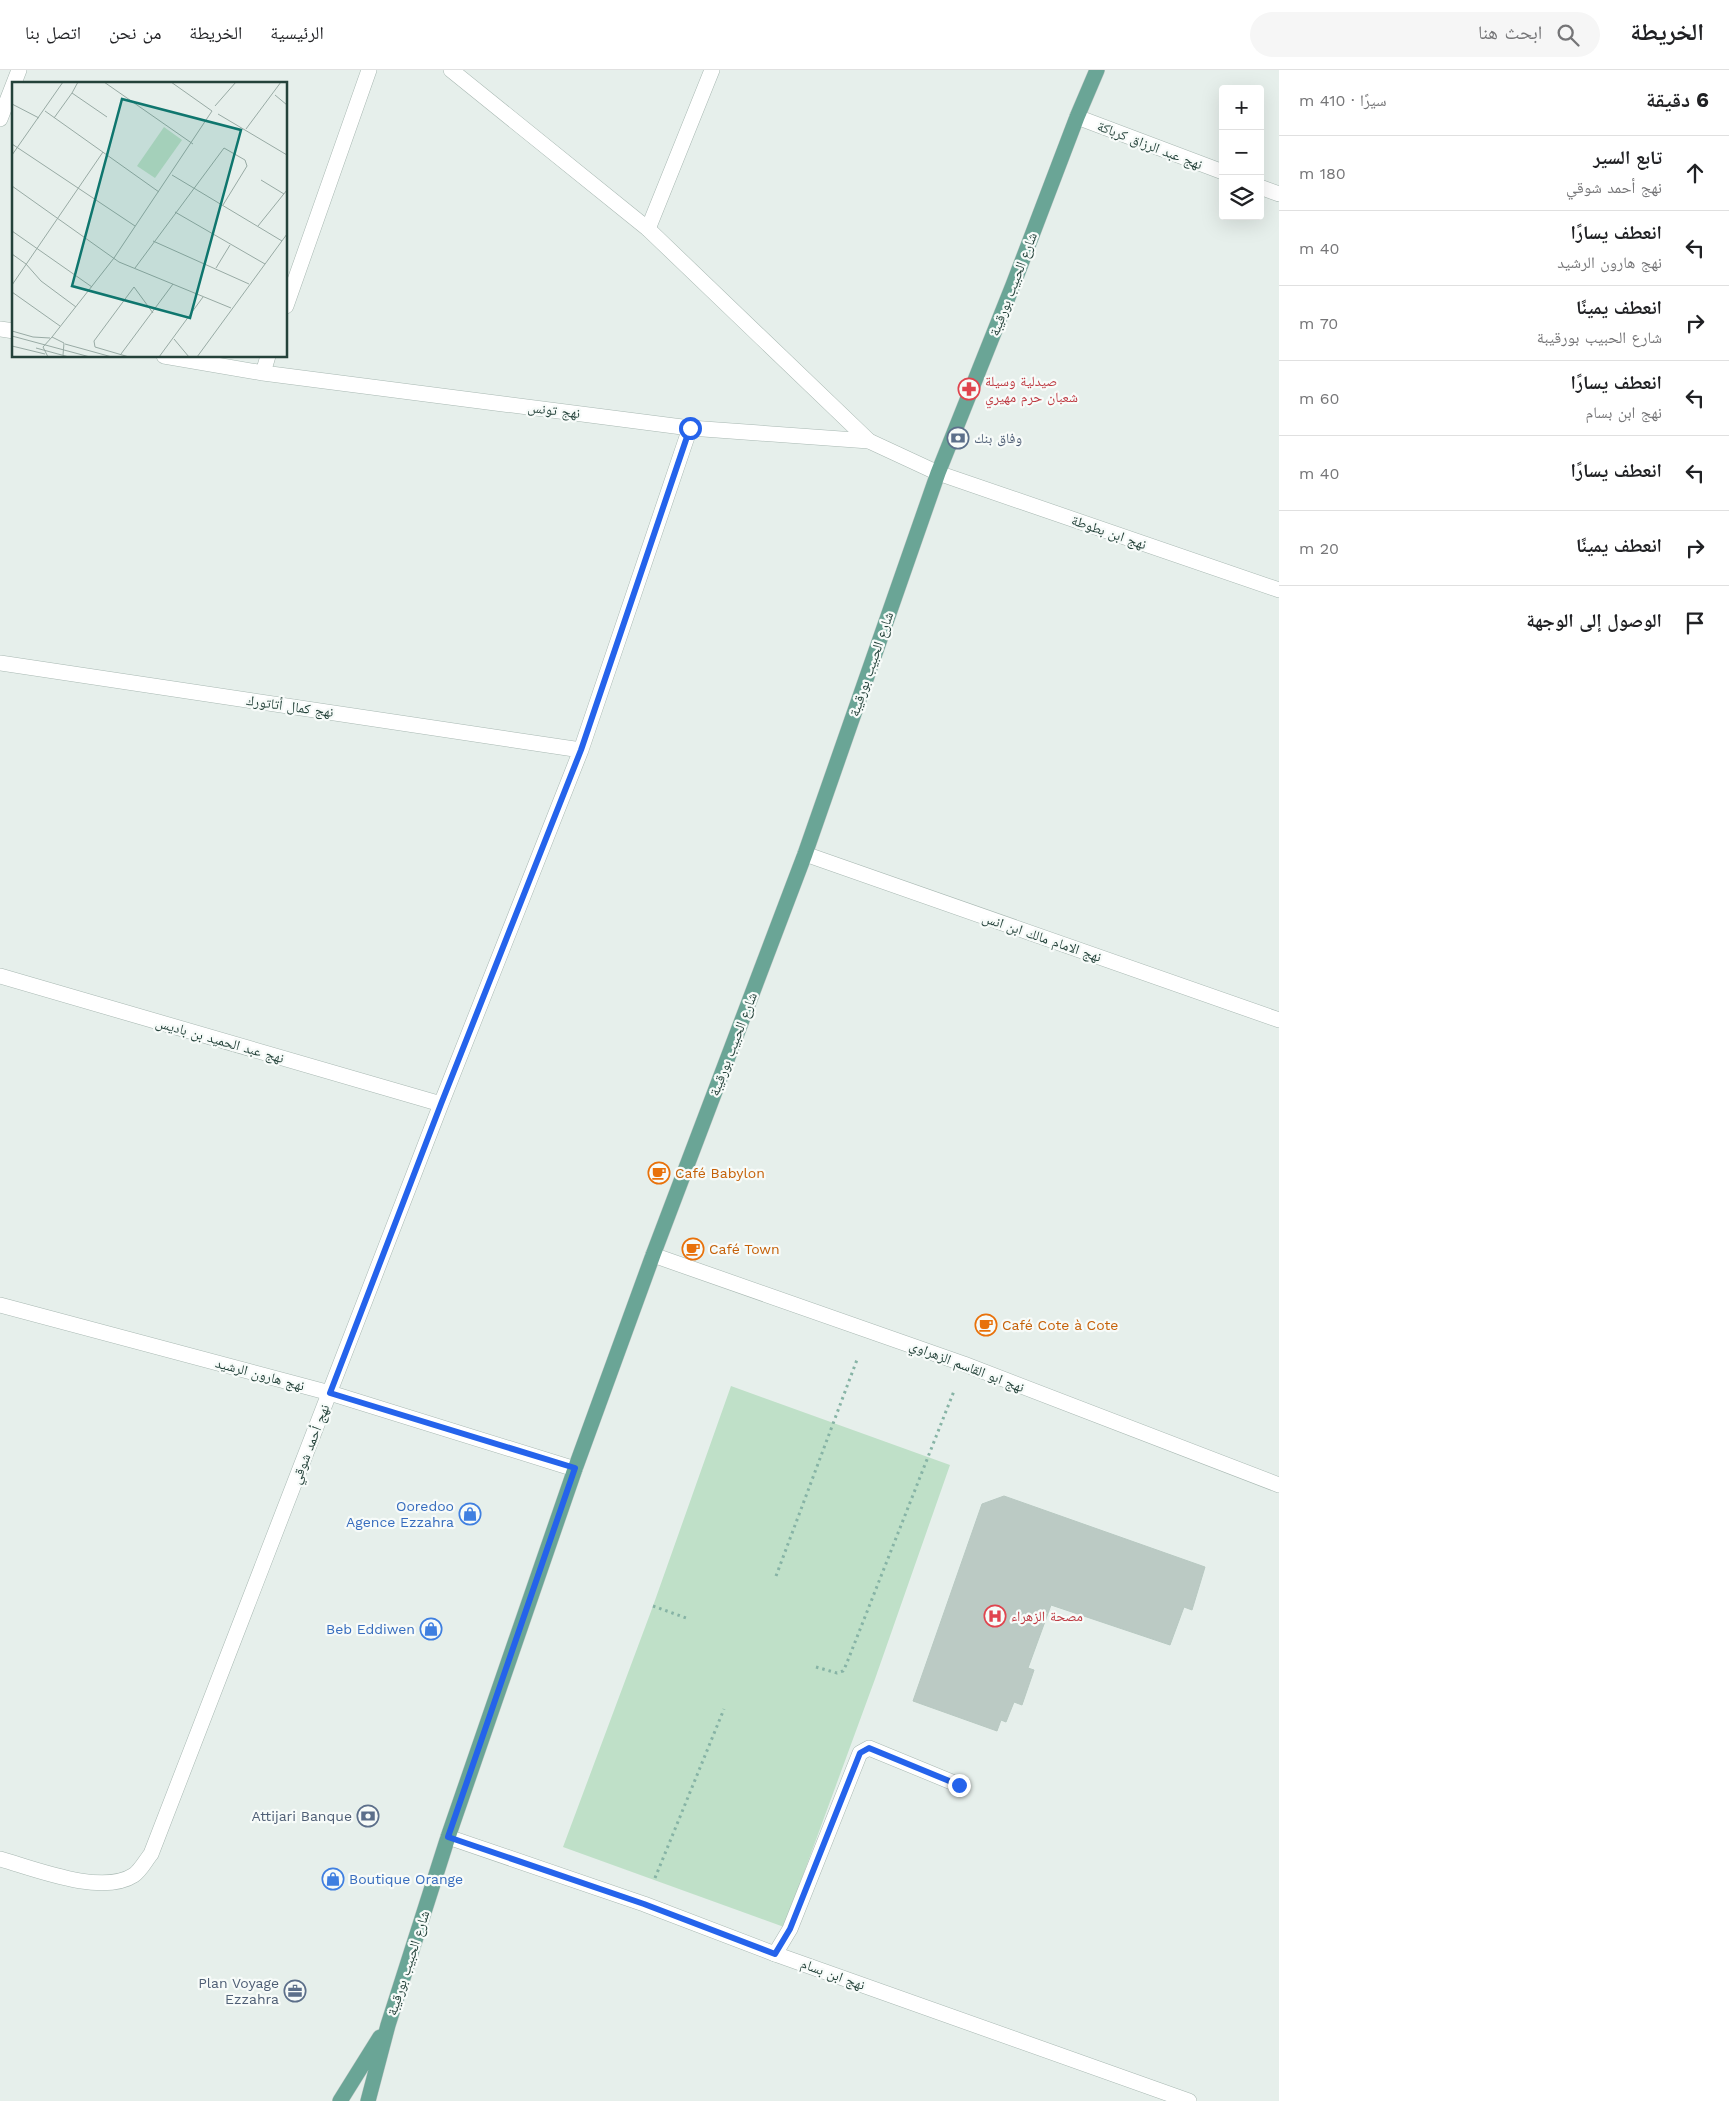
<!DOCTYPE html>
<html lang="ar">
<head>
<meta charset="utf-8">
<style>
  :root { --surface:#fff; --page:#f6f6f6; --text:#202124; --muted:#757577; --line:#e0e0e0 }
  body { margin:0; font-family:"Work Sans","Noto Naskh Arabic",sans-serif; background:var(--page); color:var(--text); direction:rtl }
  .controls { position:absolute; right:15px; top:15px; display:grid; overflow:hidden; border-radius:5px; box-shadow:0 5px 20px #0002 }
  .controls button { width:45px; height:45px; display:grid; place-items:center; padding:0; border:0; border-bottom:1px solid var(--line); background:var(--surface); color:var(--text); font:25px sans-serif }
  .stop { position:absolute; width:15px; height:15px; margin:-11px; border:4px solid #2563eb; border-radius:50%; background:#fff }
  .stop.end { background:#2563eb; border-color:#fff; box-shadow:0 1px 5px #0008 }
  .list { margin:0; padding:0; list-style:none }
  h2 { display:flex; justify-content:space-between; align-items:center; height:65px; margin:0; padding:0 20px; font-size:21px }
  h2 small { font-size:16px; font-weight:400; color:var(--muted) }
  .list li { display:grid; grid-template-columns:32px 1fr auto; gap:15px; align-items:center; box-sizing:border-box; height:75px; padding:0 20px; border-top:1px solid var(--line) }
  .list b { display:block; font-size:19px; white-space:nowrap }
  .list p { margin:0; font-size:16px; white-space:nowrap; color:var(--muted) }
  .list em { font-size:16px; font-style:normal; color:var(--muted) }
  .icon { flex:none; width:28px; height:28px; fill:none; stroke:currentColor; stroke-width:2; stroke-linecap:round; stroke-linejoin:round }
  .map { position:relative; flex:none; width:1279px; height:2031px; overflow:hidden; direction:ltr }
  header { display:flex; align-items:center; gap:30px; box-sizing:border-box; height:70px; padding:0 25px; background:var(--surface); border-bottom:1px solid var(--line) }
  header strong { font-size:24px }
  nav { display:flex; gap:28px; margin-inline-start:auto; font-size:18px }
  .search { width:350px; height:45px; background:var(--page); display:flex; align-items:center; gap:12px; box-sizing:border-box; padding:0 18px; border-radius:28px; color:var(--muted); font-size:19px }
  main { display:flex }
  aside { flex:1; background:var(--surface) }
  .map>svg:first-child { display:block }
</style>
</head>
<body>
<header>
<strong>الخريطة</strong>
<div class="search"><svg class="icon" aria-label="search" viewBox="0 0 24 24"><circle cx="10" cy="10" r="6"/><path d="M15 15l6 6"/></svg>ابحث هنا</div>
<nav><a>الرئيسية</a><a>الخريطة</a><a>من نحن</a><a>اتصل بنا</a></nav>
</header>
<main>
<aside>
<h2>6 دقيقة<small>سيرًا · 410 m</small></h2>
<ul class="list">
<li><svg class="icon" aria-label="ahead" viewBox="0 0 24 24"><path d="M12 20V5M6 11l6-6 6 6"/></svg><div><b>تابع السير</b><p>نهج أحمد شوقي</p></div><em>180 m</em></li>
<li><svg class="icon" aria-label="left" viewBox="0 0 24 24"><path d="M17 20v-9H6M10 6l-5 5 5 5"/></svg><div><b>انعطف يسارًا</b><p>نهج هارون الرشيد</p></div><em>40 m</em></li>
<li><svg class="icon" aria-label="right" viewBox="0 0 24 24"><path d="M7 20v-9h11M14 6l5 5-5 5"/></svg><div><b>انعطف يمينًا</b><p>شارع الحبيب بورقيبة</p></div><em>70 m</em></li>
<li><svg class="icon" aria-label="left" viewBox="0 0 24 24"><path d="M17 20v-9H6M10 6l-5 5 5 5"/></svg><div><b>انعطف يسارًا</b><p>نهج ابن بسام</p></div><em>60 m</em></li>
<li><svg class="icon" aria-label="left" viewBox="0 0 24 24"><path d="M17 20v-9H6M10 6l-5 5 5 5"/></svg><div><b>انعطف يسارًا</b></div><em>40 m</em></li>
<li><svg class="icon" aria-label="right" viewBox="0 0 24 24"><path d="M7 20v-9h11M14 6l5 5-5 5"/></svg><div><b>انعطف يمينًا</b></div><em>20 m</em></li>
<li><svg class="icon" aria-label="arrive" viewBox="0 0 24 24"><path d="M6 21V4h12l-3 4 3 4H6"/></svg><div><b>الوصول إلى الوجهة</b></div></li>
</ul>
</aside>
<div class="map">
<svg width="1279" height="2031" viewBox="0 0 1279 2031">
  <rect width="100%" height="100%" fill="#e6efeb"/>
  <path fill="#bfe0c8" d="M731,1316L950,1395L875,1609L784,1857L563,1777L653,1536Z"/>
  <path fill="#bbcac4" stroke="#b8c9c2" d="M1004,1426L1205,1497L1192,1540L1184,1537L1170,1575L1051,1535L1028,1598L1034,1600L1022,1635L1014,1632L1006,1652L1001,1650L997,1661L913,1631L982,1434Z"/>
  <g fill="none" stroke-linecap="round" stroke-linejoin="round">
    <g stroke="#a8b8b2" stroke-width="16">
      <path id="pedestrian" d="M648,159L869,371
        M775,1884L790,1859L860,1683L869,1678L959,1715"/>
    </g>
    <g stroke="#a8b8b2" stroke-width="16">
      <path id="minor" d="M451,0L648,159L712,0
        M1077,47L1223,102
        M0,49L19,0
        M1260,117L1279,124
        M286,236L369,0
        M0,259L14,261
        M164,286L263,303L690,358L869,371L938,403L1279,520
        M263,303L268,286
        M0,593L581,680
        M805,784L1279,950
        M0,906L441,1034
        M653,1185L964,1294L1279,1415
        M0,1235L330,1323L575,1399
        M448,1767L644,1834L775,1884L1189,2031
        M0,1789C35,1799 102,1826 134,1805C141,1800 146,1790 151,1784L441,1034L581,680L690,358"/>
    </g>
    <g stroke="#c2cac8" stroke-width="16">
      <path id="primary" d="M340,2031L380,1967
        M368,2031L388,1955L448,1767L575,1399L653,1185L805,784L938,403L1013,215L1077,47L1097,0"/>
    </g>
    <path stroke="#86b3a5" stroke-width="3" stroke-dasharray="2.5 4" stroke-linecap="butt" d="M776,1506L858,1287
      M653,1536L689,1549
      M816,1597L837,1603L843,1601L846,1595L954,1321
      M655,1808L724,1639"/>
    <use href="#pedestrian" stroke="#fff" stroke-width="15"/>
    <use href="#minor" stroke="#fff" stroke-width="15"/>
    <use href="#primary" stroke="#6aa596" stroke-width="15"/>
  </g>
  <g fill="none" stroke-linecap="round" stroke-linejoin="round">
    <path stroke="#2563eb" stroke-width="6" d="M690,358L581,680L441,1034L330,1323L575,1398L448,1767L644,1834L775,1884L790,1859L860,1683L869,1678L959,1715"/>
  </g>
  <defs>
    <g id="pharmacy-ring" transform="scale(1.125)"><circle r="9.5" fill="#f7fbf9" stroke="#e0444e" stroke-width="1.5"/><path d="M-2-6h4v4h4v4h-4v4h-4v-4h-4v-4h4Z" fill="#e0444e"/></g>
    <g id="bank-ring" transform="scale(1.125)"><circle r="9.5" fill="#f7fbf9" stroke="#5c6f8a" stroke-width="1.5"/><path d="M-6-4H6V4H-6ZM0-2.3a2.3 2.3 0 1 0 0 4.6a2.3 2.3 0 1 0 0-4.6Z" fill="#5c6f8a"/></g>
    <g id="cafe-ring" transform="scale(1.125)"><circle r="9.5" fill="#f7fbf9" stroke="#e8710a" stroke-width="1.5"/><path d="M-5.5-4.5H6V0H3Q3 3.5 0 3.5H-2.5Q-5.5 3.5-5.5 0ZM3-3.2v2h1.7v-2ZM-6 4.5H4V6H-6Z" fill="#e8710a"/></g>
    <g id="shop-ring" transform="scale(1.125)"><circle r="9.5" fill="#f7fbf9" stroke="#3f7fe0" stroke-width="1.5"/><path d="M-5-2.5h2.3a2.7 3.5 0 0 1 5.4 0H5L5.5 6h-11ZM-1.5-2.5h3a1.5 2.3 0 0 0-3 0Z" fill="#3f7fe0"/></g>
    <g id="hospital-ring" transform="scale(1.125)"><circle r="9.5" fill="#f7fbf9" stroke="#e0444e" stroke-width="1.5"/><path d="M-5-5h3v3.5h4V-5h3V5h-3V1.5h-4V5h-3Z" fill="#e0444e"/></g>
    <g id="office-ring" transform="scale(1.125)"><circle r="9.5" fill="#f7fbf9" stroke="#5c6f8a" stroke-width="1.5"/><path d="M-6-3h4V-5.5h4V-3h4V5H-6ZM-1-4.5V-3h2v-1.5ZM-6 0V1H6V0Z" fill="#5c6f8a"/></g>
  </defs>
  <g fill-rule="evenodd">
    <use href="#pharmacy-ring" x="969" y="319"/>
    <use href="#bank-ring" x="958" y="368"/>
    <use href="#cafe-ring" x="659" y="1103"/>
    <use href="#cafe-ring" x="693" y="1179"/>
    <use href="#cafe-ring" x="986" y="1255"/>
    <use href="#shop-ring" x="470" y="1444"/>
    <use href="#hospital-ring" x="995" y="1546"/>
    <use href="#shop-ring" x="431" y="1559"/>
    <use href="#bank-ring" x="368" y="1746"/>
    <use href="#shop-ring" x="333" y="1809"/>
    <use href="#office-ring" x="295" y="1921"/>
  </g>
  <g text-anchor="middle" stroke-width="4.5" stroke-linejoin="round" paint-order="stroke">
    <g font-size="14" fill="#24423a" stroke="#f7fbf9">
      <text transform="translate(1150 75) rotate(21)" y="5">نهج عبد الرزاق كرباكة</text>
      <text transform="translate(1013 214) rotate(-69)" y="5">شارع الحبيب بورقيبة</text>
      <text transform="translate(554 340) rotate(7)" y="5">نهج تونس</text>
      <text transform="translate(1109 462) rotate(19)" y="5">نهج ابن بطوطة</text>
      <text transform="translate(871 594) rotate(-71)" y="5">شارع الحبيب بورقيبة</text>
      <text transform="translate(290 636) rotate(8)" y="5">نهج كمال أتاتورك</text>
      <text transform="translate(1042 867) rotate(19)" y="5">نهج الامام مالك ابن انس</text>
      <text transform="translate(220 970) rotate(16)" y="5">نهج عبد الحميد بن باديس</text>
      <text transform="translate(733 974) rotate(-69)" y="5">شارع الحبيب بورقيبة</text>
      <text transform="translate(967 1296) rotate(21)" y="5">نهج ابو القاسم الزهراوي</text>
      <text transform="translate(260 1304) rotate(15)" y="5">نهج هارون الرشيد</text>
      <text transform="translate(310 1374) rotate(-69)" y="5">نهج أحمد شوقي</text>
      <text transform="translate(408 1893) rotate(-72)" y="5">شارع الحبيب بورقيبة</text>
      <text transform="translate(833 1904) rotate(20)" y="5">نهج ابن بسام</text>
    </g>
    <g font-size="14" fill="#be3a42" stroke="#f7fbf9" text-anchor="start">
      <text x="985" y="316">صيدلية وسيلة<tspan x="985" dy="16">شعبان حرم مهيري</tspan></text>
      <text x="1011" y="1551">مصحة الزهراء</text>
    </g>
    <g font-size="14" fill="#4e5e75" stroke="#f7fbf9" text-anchor="end">
      <text x="974" y="373" text-anchor="start">وفاق بنك</text>
      <text x="352" y="1751">Attijari Banque</text>
      <text x="279" y="1918">Plan Voyage<tspan x="279" dy="16">Ezzahra</tspan></text>
    </g>
    <g font-size="14" fill="#c56008" stroke="#f7fbf9" text-anchor="start">
      <text x="675" y="1108">Café Babylon</text>
      <text x="709" y="1184">Café Town</text>
      <text x="1002" y="1260">Café Cote à Cote</text>
    </g>
    <g font-size="14" fill="#366cbe" stroke="#f7fbf9" text-anchor="end">
      <text x="454" y="1441">Ooredoo<tspan x="454" dy="16">Agence Ezzahra</tspan></text>
      <text x="415" y="1564">Beb Eddiwen</text>
      <text x="349" y="1814" text-anchor="start">Boutique Orange</text>
    </g>
  </g>
  <g transform="translate(12 12)">
    <rect width="275" height="275" fill="#e6efeb"/>
    <path d="M152,45L170,58L143,96L125,84Z" fill="#bfe0c8"/>
    <path fill="none" stroke="#98aaa4" stroke-width="1" d="M66,0L60,11L95,35M92,0L181,62M159,0L200,29M263,13L275,23M0,22L27,36M203,24L224,0M33,29L147,110M206,32L275,73M42,36L60,11M234,47L269,0M0,62L123,144M0,73L51,0M160,93L270,159M249,98L272,112M0,104L107,180L219,226M163,130L253,182M246,144L275,108M0,149L80,205M141,159L237,202M0,172L14,182L29,199L64,225M123,186L212,66L233,78L235,84L211,123M204,186L218,163M0,203L91,70M0,210L48,244M0,249L21,255L38,256M0,254L78,275M40,255L102,176L200,29M162,257L177,275M53,262L100,275M0,264L33,272M24,266L57,275M109,272L161,202M36,275L31,265L40,255L52,261L51,273M117,275L83,265L82,259L122,205L141,231M147,275L191,215M185,275L275,152"/>
    <path fill="#0f766e" fill-opacity="0.15" stroke="#0f766e" stroke-width="2.5" d="M110,17L229,48L178,236L60,204Z"/>
    <rect width="275" height="275" fill="none" stroke="#24423a" stroke-width="2.5"/>
  </g>
</svg>
<div class="controls">
<button>+</button>
<button>−</button>
<button><svg class="icon" aria-label="layers" viewBox="0 0 24 24"><path d="M12 4l9 5-9 5-9-5zM3 14l9 5 9-5"/></svg></button>
</div>
<div class="stop" style="left:690px;top:358px"></div>
<div class="stop end" style="left:959px;top:1715px"></div>
</div>
</main>
</body>
</html>
